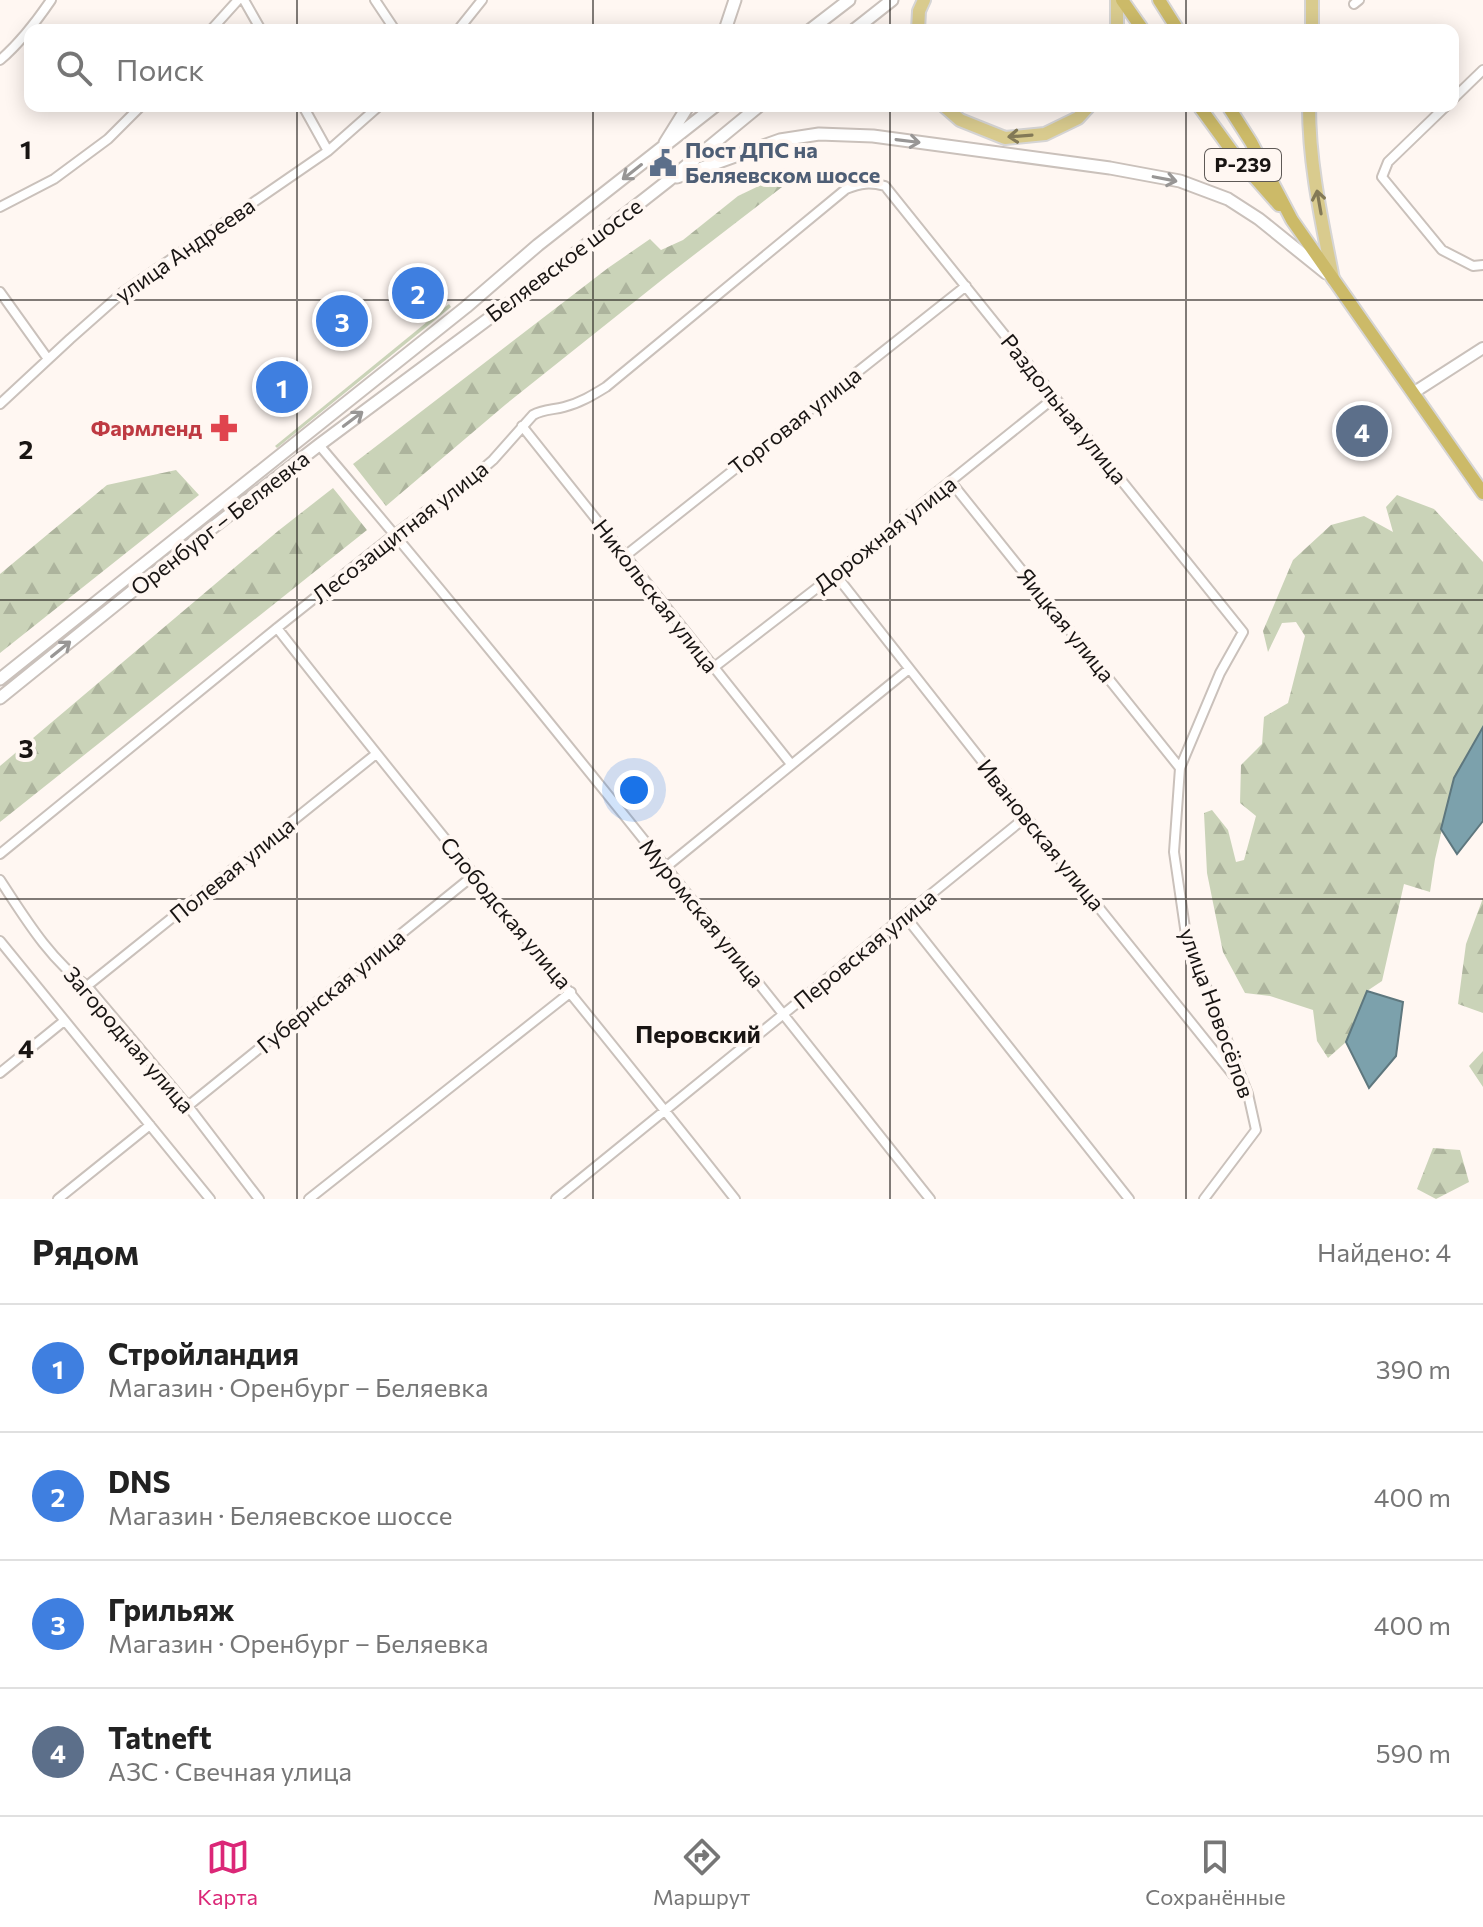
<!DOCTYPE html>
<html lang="ru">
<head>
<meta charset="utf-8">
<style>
  :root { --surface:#fff; --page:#f6f6f6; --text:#222; --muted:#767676; --line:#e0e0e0; --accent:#db2777 }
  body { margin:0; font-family:Commissioner,sans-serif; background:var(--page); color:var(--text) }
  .you { position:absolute; left:634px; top:790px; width:28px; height:28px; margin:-20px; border:6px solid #fff; border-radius:50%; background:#1a73e8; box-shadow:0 0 0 12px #1a73e833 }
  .badge { display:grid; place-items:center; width:52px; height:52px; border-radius:50%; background:var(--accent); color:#fff; font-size:26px; font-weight:700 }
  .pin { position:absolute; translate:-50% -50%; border:4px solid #fff; box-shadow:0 2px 8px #0006 }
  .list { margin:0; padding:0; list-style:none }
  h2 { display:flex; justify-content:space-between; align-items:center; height:104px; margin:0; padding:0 32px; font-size:34px }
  h2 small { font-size:26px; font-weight:400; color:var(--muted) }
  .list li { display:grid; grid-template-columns:52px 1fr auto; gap:24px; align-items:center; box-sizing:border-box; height:128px; padding:0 32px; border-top:2px solid var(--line) }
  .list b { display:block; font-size:30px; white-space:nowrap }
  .list p { margin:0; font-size:26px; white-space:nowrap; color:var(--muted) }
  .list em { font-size:26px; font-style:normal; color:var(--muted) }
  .icon { flex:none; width:44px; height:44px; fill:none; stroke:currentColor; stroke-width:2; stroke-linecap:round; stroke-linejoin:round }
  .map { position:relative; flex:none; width:1483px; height:1199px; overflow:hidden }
  .search { position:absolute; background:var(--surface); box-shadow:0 4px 20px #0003; left:24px; right:24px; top:24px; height:88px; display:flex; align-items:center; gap:20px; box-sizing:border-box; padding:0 28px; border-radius:16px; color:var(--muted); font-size:30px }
  .sheet { height:616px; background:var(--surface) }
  nav { display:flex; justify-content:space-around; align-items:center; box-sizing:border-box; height:112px; border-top:2px solid var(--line); background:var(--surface); font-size:22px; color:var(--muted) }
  nav a { display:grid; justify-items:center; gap:4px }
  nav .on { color:var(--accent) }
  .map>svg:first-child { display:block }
</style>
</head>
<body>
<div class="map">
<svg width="1483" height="1199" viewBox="0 0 1483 1199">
  <defs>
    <pattern id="forest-firs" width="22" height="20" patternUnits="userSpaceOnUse" patternTransform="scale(2)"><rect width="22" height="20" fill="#cad3b8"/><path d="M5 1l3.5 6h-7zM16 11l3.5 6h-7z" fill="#adb49d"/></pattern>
  </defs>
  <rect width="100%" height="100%" fill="#fff7f2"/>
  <path fill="#cad3b8" d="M449,304L451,307L277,448L275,446Z"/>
  <path fill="url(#forest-firs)" d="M788,172L795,177L668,275L505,405L386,506L353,464L608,268L650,239L661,250L683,240L738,196Z
    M176,470L199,495L0,653V574L107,485Z
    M333,488L367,530L0,822V766L278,531Z
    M1397,495L1434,509L1483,562V727L1454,778L1435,859L1430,892L1404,884L1382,981L1367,991L1346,1042L1328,1058L1317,1041L1313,1010L1270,996L1245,993L1223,952L1207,873L1204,813L1212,810L1228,830L1236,862L1244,860L1256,816L1240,803L1241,765L1262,744L1264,717L1288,703L1305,636L1296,622L1282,623L1268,652L1263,631L1293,560L1331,525L1364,516L1393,532L1386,507Z
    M1483,898V1013L1458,1004L1466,944Z
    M1483,1051V1087L1469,1066Z
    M1433,1148L1460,1150L1469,1182L1436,1199L1417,1189Z"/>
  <path fill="#7ca1ac" stroke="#5e777e" stroke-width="2" d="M1483,727V821L1457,854L1441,829L1454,778Z
    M1367,991L1403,1002L1396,1056L1369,1088L1346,1042Z"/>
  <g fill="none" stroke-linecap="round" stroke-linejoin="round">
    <g stroke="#cac1bb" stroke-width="12">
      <path id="minor" d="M244,0L261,30
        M375,0L395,30
        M1354,4L1359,0
        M211,30L238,0
        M458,30L482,0
        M0,60C20,43 36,22 51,0
        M1453,99L1483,70
        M303,106L328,151
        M1446,106L1388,162L1382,177L1442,250L1473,266L1483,265
        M0,207L54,179L108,139L141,106
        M0,292L48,359
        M0,404L70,339L122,293L328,151L379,106
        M522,426L791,764
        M319,445C528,691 729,946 930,1199
        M951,482L1180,768
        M625,556L966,286
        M835,574L1026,817L1243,1087
        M277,628C427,820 584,1007 735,1199
        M713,668L835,574L1054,398
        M0,854L277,628L395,534L479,472L493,460L533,415C543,409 553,410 564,407C580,403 593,395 606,387L846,189C861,183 870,182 885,186L1243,632L1220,673L1180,768L1174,852L1186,935L1248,1094L1256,1130L1204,1199
        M666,867L909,669
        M0,880C25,918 50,960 87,986L188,1106L259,1199
        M905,916L1129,1199
        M0,941L210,1199
        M87,986L376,754
        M0,1073L64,1021
        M188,1106L474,875
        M58,1199L150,1125
        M309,1199L571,992
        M556,1199L1026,817"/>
    </g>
    <g stroke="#cac1bb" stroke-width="14">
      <path id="tertiary" d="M1413,393L1483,348"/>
    </g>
    <g stroke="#cac1bb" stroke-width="15">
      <path id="secondary" d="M725,30L735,0
        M810,30L849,0
        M854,30L892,0
        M665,143L688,106
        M677,177L780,140L819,134L873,136L1110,168L1180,181L1228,199L1259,219L1326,273
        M0,679L466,307L538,245L715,106
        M0,698L171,560L319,445L558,267L669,180L759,106"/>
    </g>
    <g stroke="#d6d5d5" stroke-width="16">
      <path id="primary" d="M1312,0V30
        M918,30L919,11L924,0
        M1117,30V0
        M944,106L960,120L1005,138L1045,134L1078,118L1089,106
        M1309,106C1309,165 1322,222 1333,279"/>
    </g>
    <g stroke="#d6d5d5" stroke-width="16">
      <path id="trunk" d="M1122,0L1143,30
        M1159,0L1178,30
        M1199,106L1234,154L1279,205
        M1228,106L1251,142L1292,220L1483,493"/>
    </g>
    <use href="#minor" stroke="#fff" stroke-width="8"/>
    <use href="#tertiary" stroke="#fff" stroke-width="10"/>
    <use href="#secondary" stroke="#fff" stroke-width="11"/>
    <use href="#primary" stroke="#d9cb8e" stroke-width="12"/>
    <use href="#trunk" stroke="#ccba68" stroke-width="12"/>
  </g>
  <defs><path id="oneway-shaft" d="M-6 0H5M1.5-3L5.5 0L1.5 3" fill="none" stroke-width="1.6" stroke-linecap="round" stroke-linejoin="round" transform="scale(2)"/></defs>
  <g stroke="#837957">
    <use href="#oneway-shaft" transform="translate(1020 136) rotate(176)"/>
    <use href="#oneway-shaft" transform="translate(1319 202) rotate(-100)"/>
  </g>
  <g stroke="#989695">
    <use href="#oneway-shaft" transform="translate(908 141) rotate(7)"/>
    <use href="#oneway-shaft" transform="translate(632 172) rotate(142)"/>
    <use href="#oneway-shaft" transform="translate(1165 179) rotate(11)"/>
    <use href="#oneway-shaft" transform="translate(353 419) rotate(-37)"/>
    <use href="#oneway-shaft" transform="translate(61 649) rotate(-39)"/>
  </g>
  <path fill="none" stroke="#191513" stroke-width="2" stroke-opacity="0.55" d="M297,0V30M593,0V30M890,0V30M1186,0V30M297,106V1199M593,106V1199M890,106V1199M1186,106V1199M0,300H1483M0,600H1483M0,899H1483"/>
  <defs>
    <g id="civic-bare" transform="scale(2.16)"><path d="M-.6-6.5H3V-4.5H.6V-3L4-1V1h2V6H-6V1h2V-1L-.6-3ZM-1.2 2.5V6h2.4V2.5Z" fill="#5c6f8a" stroke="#fff7f2" stroke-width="2.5" paint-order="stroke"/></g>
    <g id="pharmacy-bare" transform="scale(2.16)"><path d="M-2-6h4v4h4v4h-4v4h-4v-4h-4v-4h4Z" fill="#e0444e" stroke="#fff7f2" stroke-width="2.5" paint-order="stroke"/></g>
  </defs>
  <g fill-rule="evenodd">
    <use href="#civic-bare" x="663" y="163"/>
    <use href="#pharmacy-bare" x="224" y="428"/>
  </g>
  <g text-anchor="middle" stroke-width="8" stroke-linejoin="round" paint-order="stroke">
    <rect fill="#fff7f2" stroke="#5e5956" stroke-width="2" x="1205" y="149" width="76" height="32" rx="6"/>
    <g font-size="20" font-weight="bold" fill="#191513">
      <text x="1243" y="172">Р-239</text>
    </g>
    <g font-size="22" font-weight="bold" fill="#4e5e75" stroke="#fff7f2" text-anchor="start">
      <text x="685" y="158">Пост ДПС на<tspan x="685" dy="25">Беляевском шоссе</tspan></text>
    </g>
    <g font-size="22" fill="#191513" stroke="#fff7f2">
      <text transform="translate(185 250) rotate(-35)" y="8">улица Андреева</text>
      <text transform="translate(564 260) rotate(-37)" y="8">Беляевское шоссе</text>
      <text transform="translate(1064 409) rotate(51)" y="8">Раздольная улица</text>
      <text transform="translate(795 421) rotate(-38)" y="8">Торговая улица</text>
      <text transform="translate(220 523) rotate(-38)" y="8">Оренбург – Беляевка</text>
      <text transform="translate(400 532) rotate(-38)" y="8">Лесозащитная улица</text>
      <text transform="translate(885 534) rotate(-38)" y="8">Дорожная улица</text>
      <text transform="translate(656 596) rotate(52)" y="8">Никольская улица</text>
      <text transform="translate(1066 625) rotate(51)" y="8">Яицкая улица</text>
      <text transform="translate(1041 835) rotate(51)" y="8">Ивановская улица</text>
      <text transform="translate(232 870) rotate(-39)" y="8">Полевая улица</text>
      <text transform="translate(506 913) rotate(50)" y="8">Слободская улица</text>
      <text transform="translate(702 913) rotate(51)" y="8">Муромская улица</text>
      <text transform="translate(865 949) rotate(-39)" y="8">Перовская улица</text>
      <text transform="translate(331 991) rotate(-39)" y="8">Губернская улица</text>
      <text transform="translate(1217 1013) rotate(70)" y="8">улица Новосёлов</text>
      <text transform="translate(129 1040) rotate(49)" y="8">Загородная улица</text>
    </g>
    <g font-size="22" font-weight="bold" fill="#be3a42" stroke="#fff7f2" text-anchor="end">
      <text x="202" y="436">Фармленд</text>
    </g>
    <g font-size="24" font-weight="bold" fill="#191513" stroke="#fff7f2">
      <text x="698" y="1043">Перовский</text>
    </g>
  </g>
  <g font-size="26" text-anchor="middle" font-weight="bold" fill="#191513" stroke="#fff7f2" stroke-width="8" stroke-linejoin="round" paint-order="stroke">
    <text x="26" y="159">1</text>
    <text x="26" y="459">2</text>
    <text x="26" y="758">3</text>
    <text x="26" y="1058">4</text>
  </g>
</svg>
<div class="you"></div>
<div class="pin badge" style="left:282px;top:387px;background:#3f7fe0">1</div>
<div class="pin badge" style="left:418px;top:293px;background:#3f7fe0">2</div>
<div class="pin badge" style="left:342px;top:321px;background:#3f7fe0">3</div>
<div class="pin badge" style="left:1362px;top:431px;background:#5c6f8a">4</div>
<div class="search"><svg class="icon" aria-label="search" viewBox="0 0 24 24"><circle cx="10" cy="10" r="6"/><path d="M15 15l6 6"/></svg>Поиск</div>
</div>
<section class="sheet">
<h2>Рядом<small>Найдено: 4</small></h2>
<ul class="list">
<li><span class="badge" style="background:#3f7fe0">1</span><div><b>Стройландия</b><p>Магазин · Оренбург – Беляевка</p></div><em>390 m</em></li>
<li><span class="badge" style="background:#3f7fe0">2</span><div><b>DNS</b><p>Магазин · Беляевское шоссе</p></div><em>400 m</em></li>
<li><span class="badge" style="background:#3f7fe0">3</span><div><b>Грильяж</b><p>Магазин · Оренбург – Беляевка</p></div><em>400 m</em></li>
<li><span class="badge" style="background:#5c6f8a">4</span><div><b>Tatneft</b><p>АЗС · Свечная улица</p></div><em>590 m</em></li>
</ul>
</section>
<nav>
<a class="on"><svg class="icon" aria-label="map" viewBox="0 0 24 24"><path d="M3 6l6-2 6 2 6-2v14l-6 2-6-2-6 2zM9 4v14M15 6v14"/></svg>Карта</a>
<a><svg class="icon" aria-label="directions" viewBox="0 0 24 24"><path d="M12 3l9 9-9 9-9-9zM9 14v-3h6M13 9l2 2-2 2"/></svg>Маршрут</a>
<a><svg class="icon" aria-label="saved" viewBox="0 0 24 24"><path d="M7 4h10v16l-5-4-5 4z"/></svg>Сохранённые</a>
</nav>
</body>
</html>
